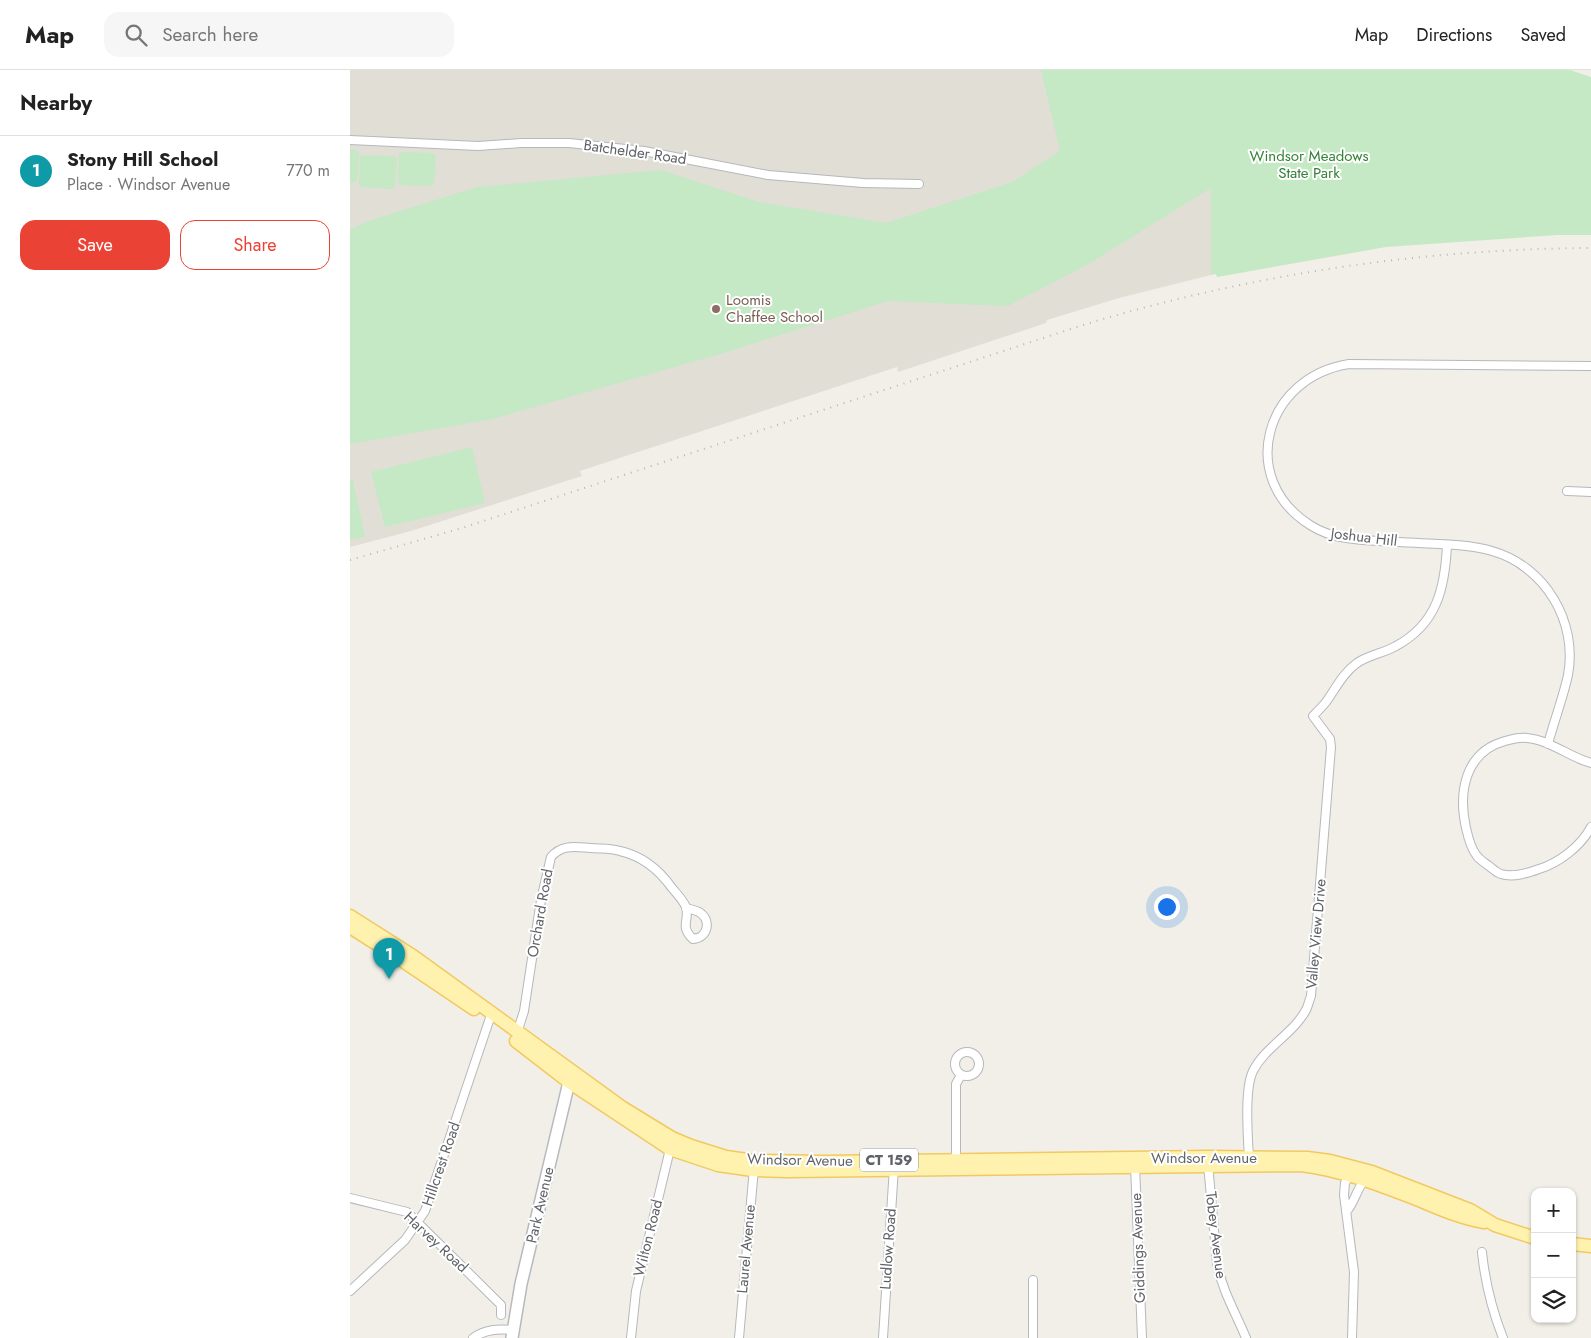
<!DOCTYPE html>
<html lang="en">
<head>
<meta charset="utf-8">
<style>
  :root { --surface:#fff; --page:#f6f6f6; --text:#222; --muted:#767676; --line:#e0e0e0; --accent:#ea4335 }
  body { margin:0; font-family:Jost,sans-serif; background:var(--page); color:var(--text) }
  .controls { position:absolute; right:15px; bottom:15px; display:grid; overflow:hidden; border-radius:10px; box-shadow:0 1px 4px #0004 }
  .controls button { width:45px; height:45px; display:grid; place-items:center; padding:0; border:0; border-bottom:1px solid var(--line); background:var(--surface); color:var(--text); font:25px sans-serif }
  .you { position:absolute; left:816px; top:836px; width:18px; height:18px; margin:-12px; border:4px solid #fff; border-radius:50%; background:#1a73e8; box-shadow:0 0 0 8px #1a73e833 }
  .badge { display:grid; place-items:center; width:32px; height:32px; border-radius:50%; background:var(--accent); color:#fff; font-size:16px; font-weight:700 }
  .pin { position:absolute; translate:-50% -41px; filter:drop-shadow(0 1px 2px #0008) }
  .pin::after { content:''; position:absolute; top:26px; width:18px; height:15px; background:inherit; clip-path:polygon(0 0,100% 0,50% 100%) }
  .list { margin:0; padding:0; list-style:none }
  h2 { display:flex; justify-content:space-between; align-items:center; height:65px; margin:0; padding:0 20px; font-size:21px }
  h2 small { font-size:16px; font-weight:400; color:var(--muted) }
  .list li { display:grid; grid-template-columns:32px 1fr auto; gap:15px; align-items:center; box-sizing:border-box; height:70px; padding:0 20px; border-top:1px solid var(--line) }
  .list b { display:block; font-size:19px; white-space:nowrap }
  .list p { margin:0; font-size:16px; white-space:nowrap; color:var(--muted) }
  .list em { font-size:16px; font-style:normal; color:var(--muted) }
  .actions { display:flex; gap:10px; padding:15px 20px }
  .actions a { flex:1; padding:11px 0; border:1px solid var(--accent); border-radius:15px; text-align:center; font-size:18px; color:var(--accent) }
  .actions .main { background:var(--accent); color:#fff }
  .icon { flex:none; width:28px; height:28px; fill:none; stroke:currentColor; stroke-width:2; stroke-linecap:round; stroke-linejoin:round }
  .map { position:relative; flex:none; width:1241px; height:1268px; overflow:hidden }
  header { display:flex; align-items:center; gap:30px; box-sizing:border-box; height:70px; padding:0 25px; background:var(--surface); border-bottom:1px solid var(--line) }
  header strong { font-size:24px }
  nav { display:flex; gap:28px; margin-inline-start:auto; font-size:18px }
  .search { width:350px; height:45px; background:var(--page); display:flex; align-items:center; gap:12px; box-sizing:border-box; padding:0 18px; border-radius:15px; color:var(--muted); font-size:19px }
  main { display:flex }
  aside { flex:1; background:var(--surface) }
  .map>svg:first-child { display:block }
</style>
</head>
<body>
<header>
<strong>Map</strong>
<div class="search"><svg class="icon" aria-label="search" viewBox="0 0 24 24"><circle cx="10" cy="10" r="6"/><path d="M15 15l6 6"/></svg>Search here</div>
<nav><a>Map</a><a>Directions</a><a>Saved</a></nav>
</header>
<main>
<aside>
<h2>Nearby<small></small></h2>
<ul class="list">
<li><span class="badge" style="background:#0f9aa8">1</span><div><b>Stony Hill School</b><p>Place · Windsor Avenue</p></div><em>770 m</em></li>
</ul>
<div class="actions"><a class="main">Save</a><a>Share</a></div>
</aside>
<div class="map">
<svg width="1241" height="1268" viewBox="0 0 1241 1268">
  <rect width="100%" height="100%" fill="#f1efe8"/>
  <path fill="#e1ded6" d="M0,0H861V205L769,228L697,250L696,253L548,302L547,297L230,401L232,406L61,461L0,477Z"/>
  <path fill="#c5e8c5" d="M691,0H1220L1241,7V165H1207L1036,177L867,207L866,204L861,205V118L735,196L658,236L538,231L367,285L142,349L0,374V160L18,151L127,117L311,100L409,132L536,153L662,112L710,81Z
    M0,79L6,80L9,83L7,110L4,113L0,112Z
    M52,82L83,83L86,86L84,113L81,116L50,115L48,112L49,84Z
    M13,85L44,86L47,89L45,116L42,119L11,117L9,115L10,87Z
    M122,377L135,433L35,457L21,402Z
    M0,410H3L15,467L0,470Z"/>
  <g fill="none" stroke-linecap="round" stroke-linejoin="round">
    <g stroke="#b5b8bc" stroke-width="10">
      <path id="minor" d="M0,70L128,76L171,73H219L294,81L418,105L513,113L569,114
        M1217,421L1241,422
        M1198,674C1204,651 1213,628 1218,605C1228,552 1195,496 1142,481C1116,473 1077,474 1048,472C1019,470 986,472 960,455C886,408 915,307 999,294L1241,296
        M1241,693C1219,687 1200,670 1177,668C1170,667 1162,669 1155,671C1115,682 1108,722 1116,758C1118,767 1121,779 1127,786C1130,790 1135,793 1139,796C1143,799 1147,803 1151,804C1163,808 1178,803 1189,799C1209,793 1231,776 1241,757
        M167,963L174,941L191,830L201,787C212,774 225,777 240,778C250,779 261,778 270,781C292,786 310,801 322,818C327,824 333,830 336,837C340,850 329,856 343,869C358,868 362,850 349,842C345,840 340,839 336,838
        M605 994a12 12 0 1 1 24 0a12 12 0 1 1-24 0Z
        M899,1089C898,1068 894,1019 903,1001C915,977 943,964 956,940C958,936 959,931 961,926L981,677L980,669L963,646C968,641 972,637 976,632C986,618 993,603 1007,593C1019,585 1034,583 1046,576C1087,554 1095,518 1097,475
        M606,1092V1014L611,1005
        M858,1094L867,1193C873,1223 885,1241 896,1268
        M785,1095L792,1268
        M1001,1102L995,1113L994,1125L1004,1202L1002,1268
        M0,1128L57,1142L151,1235V1245
        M997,1141C1005,1131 1007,1118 1016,1108
        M1132,1182C1135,1212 1142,1240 1153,1268
        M683,1210V1268
        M0,1221L55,1170L75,1141L142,942
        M123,1268C136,1259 147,1259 163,1260
        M281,1268L286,1221L321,1075
        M389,1268L404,1098
        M533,1268L544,1097"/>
    </g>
    <g stroke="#b6babf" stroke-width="14">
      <path id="secondary" d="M162,1268L171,1214L219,1012L223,1005"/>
    </g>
    <g stroke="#f2c960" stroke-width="15">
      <path id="primary" d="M0,846L63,886L273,1038L322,1068L341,1076L376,1087L404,1091L473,1092L858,1087L957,1088L980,1091L1022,1102L1120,1140L1145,1155L1185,1168
        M0,857L47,887L124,939
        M166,971L219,1012L320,1079L368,1095L403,1100L437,1101L951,1095C992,1100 1030,1115 1069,1130C1090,1139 1111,1148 1134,1152
        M1222,1174L1241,1176"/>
    </g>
    <use href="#minor" stroke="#fff" stroke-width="8"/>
    <use href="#secondary" stroke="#fff" stroke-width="11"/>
    <use href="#primary" stroke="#fff2af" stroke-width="12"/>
    <path stroke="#b6b7b8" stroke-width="2" stroke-dasharray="1 6" stroke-linecap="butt" d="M0,490L112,458L733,255C898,205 1068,179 1241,178"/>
  </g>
  <circle fill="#8d6e63" stroke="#fff" stroke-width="2" cx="366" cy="239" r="5"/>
  <g text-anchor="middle" stroke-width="4" stroke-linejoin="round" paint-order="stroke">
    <rect fill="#fff" stroke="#8f9295" stroke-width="1" x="510" y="1078.5" width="58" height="23" rx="4"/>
    <g font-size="14" font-weight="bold" fill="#5f6368">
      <text x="539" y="1095">CT 159</text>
    </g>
    <g font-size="15" fill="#5f6368" stroke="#fff">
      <text transform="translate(285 82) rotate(8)" y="5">Batchelder Road</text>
      <text transform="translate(1014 467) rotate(7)" y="5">Joshua Hill</text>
      <text transform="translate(190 843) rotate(-80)" y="5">Orchard Road</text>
      <text transform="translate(966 864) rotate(-85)" y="5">Valley View Drive</text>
      <text x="854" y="1093">Windsor Avenue</text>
      <text transform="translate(450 1090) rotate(1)" y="5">Windsor Avenue</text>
      <text transform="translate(91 1094) rotate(-71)" y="5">Hillcrest Road</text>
      <text transform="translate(190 1135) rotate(-77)" y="5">Park Avenue</text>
      <text transform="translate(866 1165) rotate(83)" y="5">Tobey Avenue</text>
      <text transform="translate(298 1168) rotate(-76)" y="5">Wilton Road</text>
      <text transform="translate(86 1172) rotate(43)" y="5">Harvey Road</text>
      <text transform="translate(788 1178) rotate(-92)" y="5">Giddings Avenue</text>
      <text transform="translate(396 1179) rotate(-85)" y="5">Laurel Avenue</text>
      <text transform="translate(538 1179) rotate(-86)" y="5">Ludlow Road</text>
    </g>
    <g font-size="15" fill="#348238" stroke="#fff">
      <text x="959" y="91">Windsor Meadows<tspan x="959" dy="17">State Park</tspan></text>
    </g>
    <g font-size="15" fill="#785e54" stroke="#fff" text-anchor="start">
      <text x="376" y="235">Loomis<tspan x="376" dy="17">Chaffee School</tspan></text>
    </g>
  </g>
</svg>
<div class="controls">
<button>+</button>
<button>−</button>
<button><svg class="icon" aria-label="layers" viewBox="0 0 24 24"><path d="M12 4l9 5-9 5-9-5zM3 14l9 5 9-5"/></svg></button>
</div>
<div class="you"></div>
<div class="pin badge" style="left:39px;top:909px;background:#0f9aa8">1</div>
</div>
</main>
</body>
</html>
